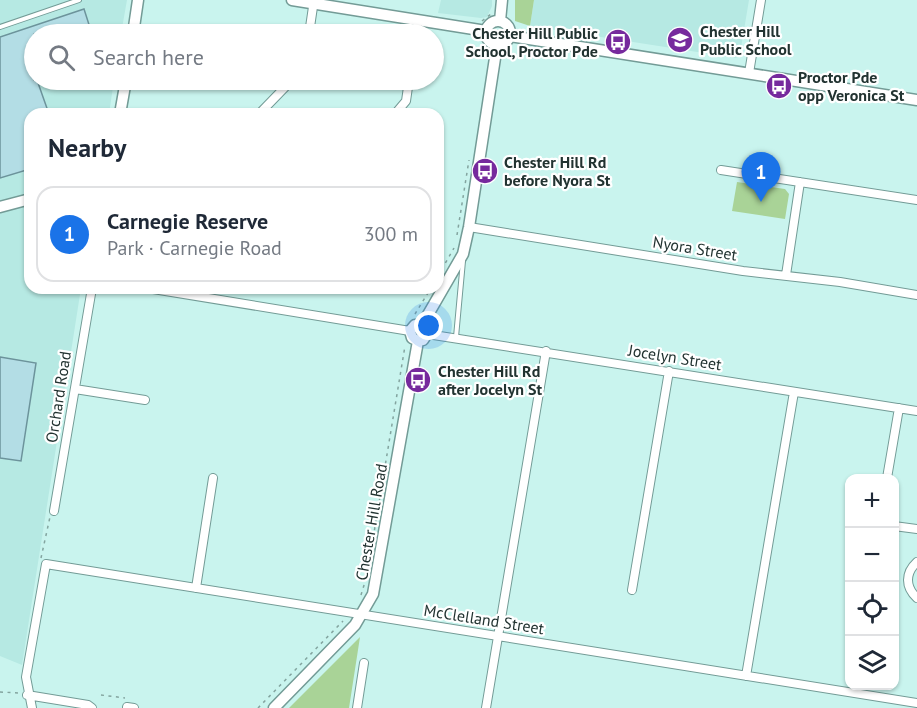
<!DOCTYPE html>
<html lang="en">
<head>
<meta charset="utf-8">
<style>
  :root { --surface:#fff; --page:#f6f6f7; --text:#1f2937; --muted:#747a83; --line:#e0e1e3; --accent:#1a73e8 }
  body { margin:0; font-family:"PT Sans",sans-serif; background:var(--page); color:var(--text) }
  .controls { position:absolute; right:18px; bottom:18px; display:grid; overflow:hidden; border-radius:12px; box-shadow:0 2px 4px #0004 }
  .controls button { width:54px; height:54px; display:grid; place-items:center; padding:0; border:0; border-bottom:2px solid var(--line); background:var(--surface); color:var(--text); font:30px sans-serif }
  .you { position:absolute; left:429px; top:326px; width:21px; height:21px; margin:-15px; border:4px solid #fff; border-radius:50%; background:#1a73e8; box-shadow:0 0 0 9px #1a73e833 }
  .badge { display:grid; place-items:center; width:39px; height:39px; border-radius:50%; background:var(--accent); color:#fff; font-size:20px; font-weight:700 }
  .pin { position:absolute; translate:-50% -50px; filter:drop-shadow(0 2px 3px #0008) }
  .pin::after { content:''; position:absolute; top:32px; width:21px; height:18px; background:inherit; clip-path:polygon(0 0,100% 0,50% 100%) }
  .list { margin:0; padding:0; list-style:none }
  h2 { display:flex; justify-content:space-between; align-items:center; height:78px; margin:0; padding:0 24px; font-size:26px }
  h2 small { font-size:20px; font-weight:400; color:var(--muted) }
  .list li { display:grid; grid-template-columns:39px 1fr auto; gap:18px; align-items:center; box-sizing:border-box; height:96px; margin:0 12px 12px; padding:0 12px; border:2px solid var(--line); border-radius:18px }
  .list b { display:block; font-size:22px; white-space:nowrap }
  .list p { margin:0; font-size:20px; white-space:nowrap; color:var(--muted) }
  .list em { font-size:20px; font-style:normal; color:var(--muted) }
  .icon { flex:none; width:33px; height:33px; fill:none; stroke:currentColor; stroke-width:2; stroke-linecap:round; stroke-linejoin:round }
  .map { position:relative; flex:none; width:917px; height:708px; overflow:hidden }
  .search { position:absolute; background:var(--surface); box-shadow:0 2px 4px #0004; left:24px; top:24px; width:420px; height:66px; display:flex; align-items:center; gap:15px; box-sizing:border-box; padding:0 21px; border-radius:33px; color:var(--muted); font-size:22px }
  .panel { position:absolute; background:var(--surface); box-shadow:0 2px 4px #0004; left:24px; top:108px; width:420px; height:186px; border-radius:18px }
  .map>svg:first-child { display:block }
</style>
</head>
<body>
<div class="map">
<svg width="917" height="708" viewBox="0 0 917 708">
  <rect width="100%" height="100%" fill="#c9f4ee"/>
  <path fill="#b6e9e3" d="M0,0H127L121,34H34V80H114L109,114H30V288H81L22,665L0,656Z
    M441,0H492V6L487,17L481,18L438,13Z
    M534,0H749L740,54L736,58L530,26Z"/>
  <path fill="#a9d397" d="M515,0H534L530,26L515,21Z
    M737,182L785,189L789,194L785,219L732,211Z
    M360,637L349,708H289Z"/>
  <path fill="#b3dde5" stroke="#6c939b" stroke-width="1.5" d="M84,9L92,34H34V80H37L49,114H30V169L0,178V37Z
    M0,357L36,363L21,461L0,458Z"/>
  <g fill="none" stroke-linecap="round" stroke-linejoin="round">
    <g stroke="#739b96" stroke-width="6">
      <path id="service" d="M0,27L79,0
        M456,337L463,261"/>
    </g>
    <g stroke="#739b96" stroke-width="10">
      <path id="minor" d="M309,34L314,0
        M416,34L418,21
        M749,73L761,0
        M259,114L292,80
        M395,114L406,101L409,80
        M721,170L917,200
        M469,227L743,271L840,282L917,295
        M786,275L800,182
        M147,288L410,331
        M427,334L917,411
        M75,389L145,400
        M887,478L899,408
        M54,511L92,288
        M894,526L917,529
        M917,562C905,573 905,587 917,598
        M196,588L213,478
        M632,590L669,371
        M746,676L794,392
        M27,695L88,705L92,708
        M127,707L134,708
        M32,708L26,677L46,564L917,703
        M357,708L364,663
        M486,708L546,351"/>
    </g>
    <g stroke="#739b96" stroke-width="13">
      <path id="tertiary" d="M292,0L486,31
        M486 33a12 12 0 1 1 24 0a12 12 0 1 1-24 0Z
        M500,21L502,0
        M133,34L138,0
        M510,36L917,100
        M120,114L126,80
        M0,207L30,199
        M422,325L463,254L469,227L497,45
        M418,341L412,338L410,331L415,325H422
        M418,341L423,340L427,334L422,325
        M274,708L355,625L373,594L418,341"/>
    </g>
    <path stroke="#83a49f" stroke-width="1.5" stroke-dasharray="3 4.5" stroke-linecap="butt" d="M482,21L491,14
      M457,235L469,160
      M438,276L454,248
      M415,314L431,288
      M372,545L405,346
      M41,558L50,517
      M361,595L365,582
      M0,692L20,693
      M101,695L125,698
      M258,708L343,621"/>
    <use href="#service" stroke="#fff" stroke-width="4"/>
    <use href="#minor" stroke="#fff" stroke-width="8"/>
    <use href="#tertiary" stroke="#fff" stroke-width="10"/>
  </g>
  <defs>
    <g id="school-disc" transform="scale(1.35)"><circle r="9.5" fill="#762a9d" stroke="#fff"/><path d="M0-5L7-2L0 1L-7-2ZM-4 1L0 2.5L4 1V4Q0 6-4 4Z" fill="#fff"/></g>
    <g id="bus-disc" transform="scale(1.35)"><circle r="9.5" fill="#762a9d" stroke="#fff"/><path d="M-5-6H5V4H4V6H2V4H-2V6H-4V4H-5ZM-3.5-4V0h7V-4ZM-3.5 1.2v1.5H-2V1.2ZM2 1.2v1.5H3.5V1.2Z" fill="#fff"/></g>
  </defs>
  <g fill-rule="evenodd">
    <use href="#school-disc" x="680" y="40"/>
    <use href="#bus-disc" x="618" y="42"/>
    <use href="#bus-disc" x="779" y="86"/>
    <use href="#bus-disc" x="485" y="171"/>
    <use href="#bus-disc" x="418" y="380"/>
  </g>
  <g text-anchor="middle" stroke-width="4.5" stroke-linejoin="round" paint-order="stroke">
    <g font-size="16" font-weight="bold" fill="#223331" stroke="#fff" text-anchor="start">
      <text x="700" y="37">Chester Hill<tspan x="700" dy="18">Public School</tspan></text>
      <text x="598" y="39" text-anchor="end">Chester Hill Public<tspan x="598" dy="18">School, Proctor Pde</tspan></text>
      <text x="798" y="83">Proctor Pde<tspan x="798" dy="18">opp Veronica St</tspan></text>
      <text x="504" y="168">Chester Hill Rd<tspan x="504" dy="18">before Nyora St</tspan></text>
      <text x="438" y="377">Chester Hill Rd<tspan x="438" dy="18">after Jocelyn St</tspan></text>
    </g>
    <g font-size="16" fill="#223331" stroke="#fff">
      <text transform="translate(695 248) rotate(9)" y="6">Nyora Street</text>
      <text transform="translate(675 357) rotate(9)" y="6">Jocelyn Street</text>
      <text transform="translate(58 397) rotate(-81)" y="6">Orchard Road</text>
      <text transform="translate(371 522) rotate(-80)" y="6">Chester Hill Road</text>
      <text transform="translate(484 619) rotate(9)" y="6">McClelland Street</text>
    </g>
  </g>
</svg>
<div class="controls">
<button>+</button>
<button>−</button>
<button><svg class="icon" aria-label="locate" viewBox="0 0 24 24"><circle cx="12" cy="12" r="6"/><path d="M12 2v4M12 18v4M2 12h4M18 12h4"/></svg></button>
<button><svg class="icon" aria-label="layers" viewBox="0 0 24 24"><path d="M12 4l9 5-9 5-9-5zM3 14l9 5 9-5"/></svg></button>
</div>
<div class="you"></div>
<div class="pin badge" style="left:761px;top:202px">1</div>
<div class="search"><svg class="icon" aria-label="search" viewBox="0 0 24 24"><circle cx="10" cy="10" r="6"/><path d="M15 15l6 6"/></svg>Search here</div>
<section class="panel">
<h2>Nearby<small></small></h2>
<ul class="list">
<li><span class="badge">1</span><div><b>Carnegie Reserve</b><p>Park · Carnegie Road</p></div><em>300 m</em></li>
</ul>
</section>
</div>
</body>
</html>
